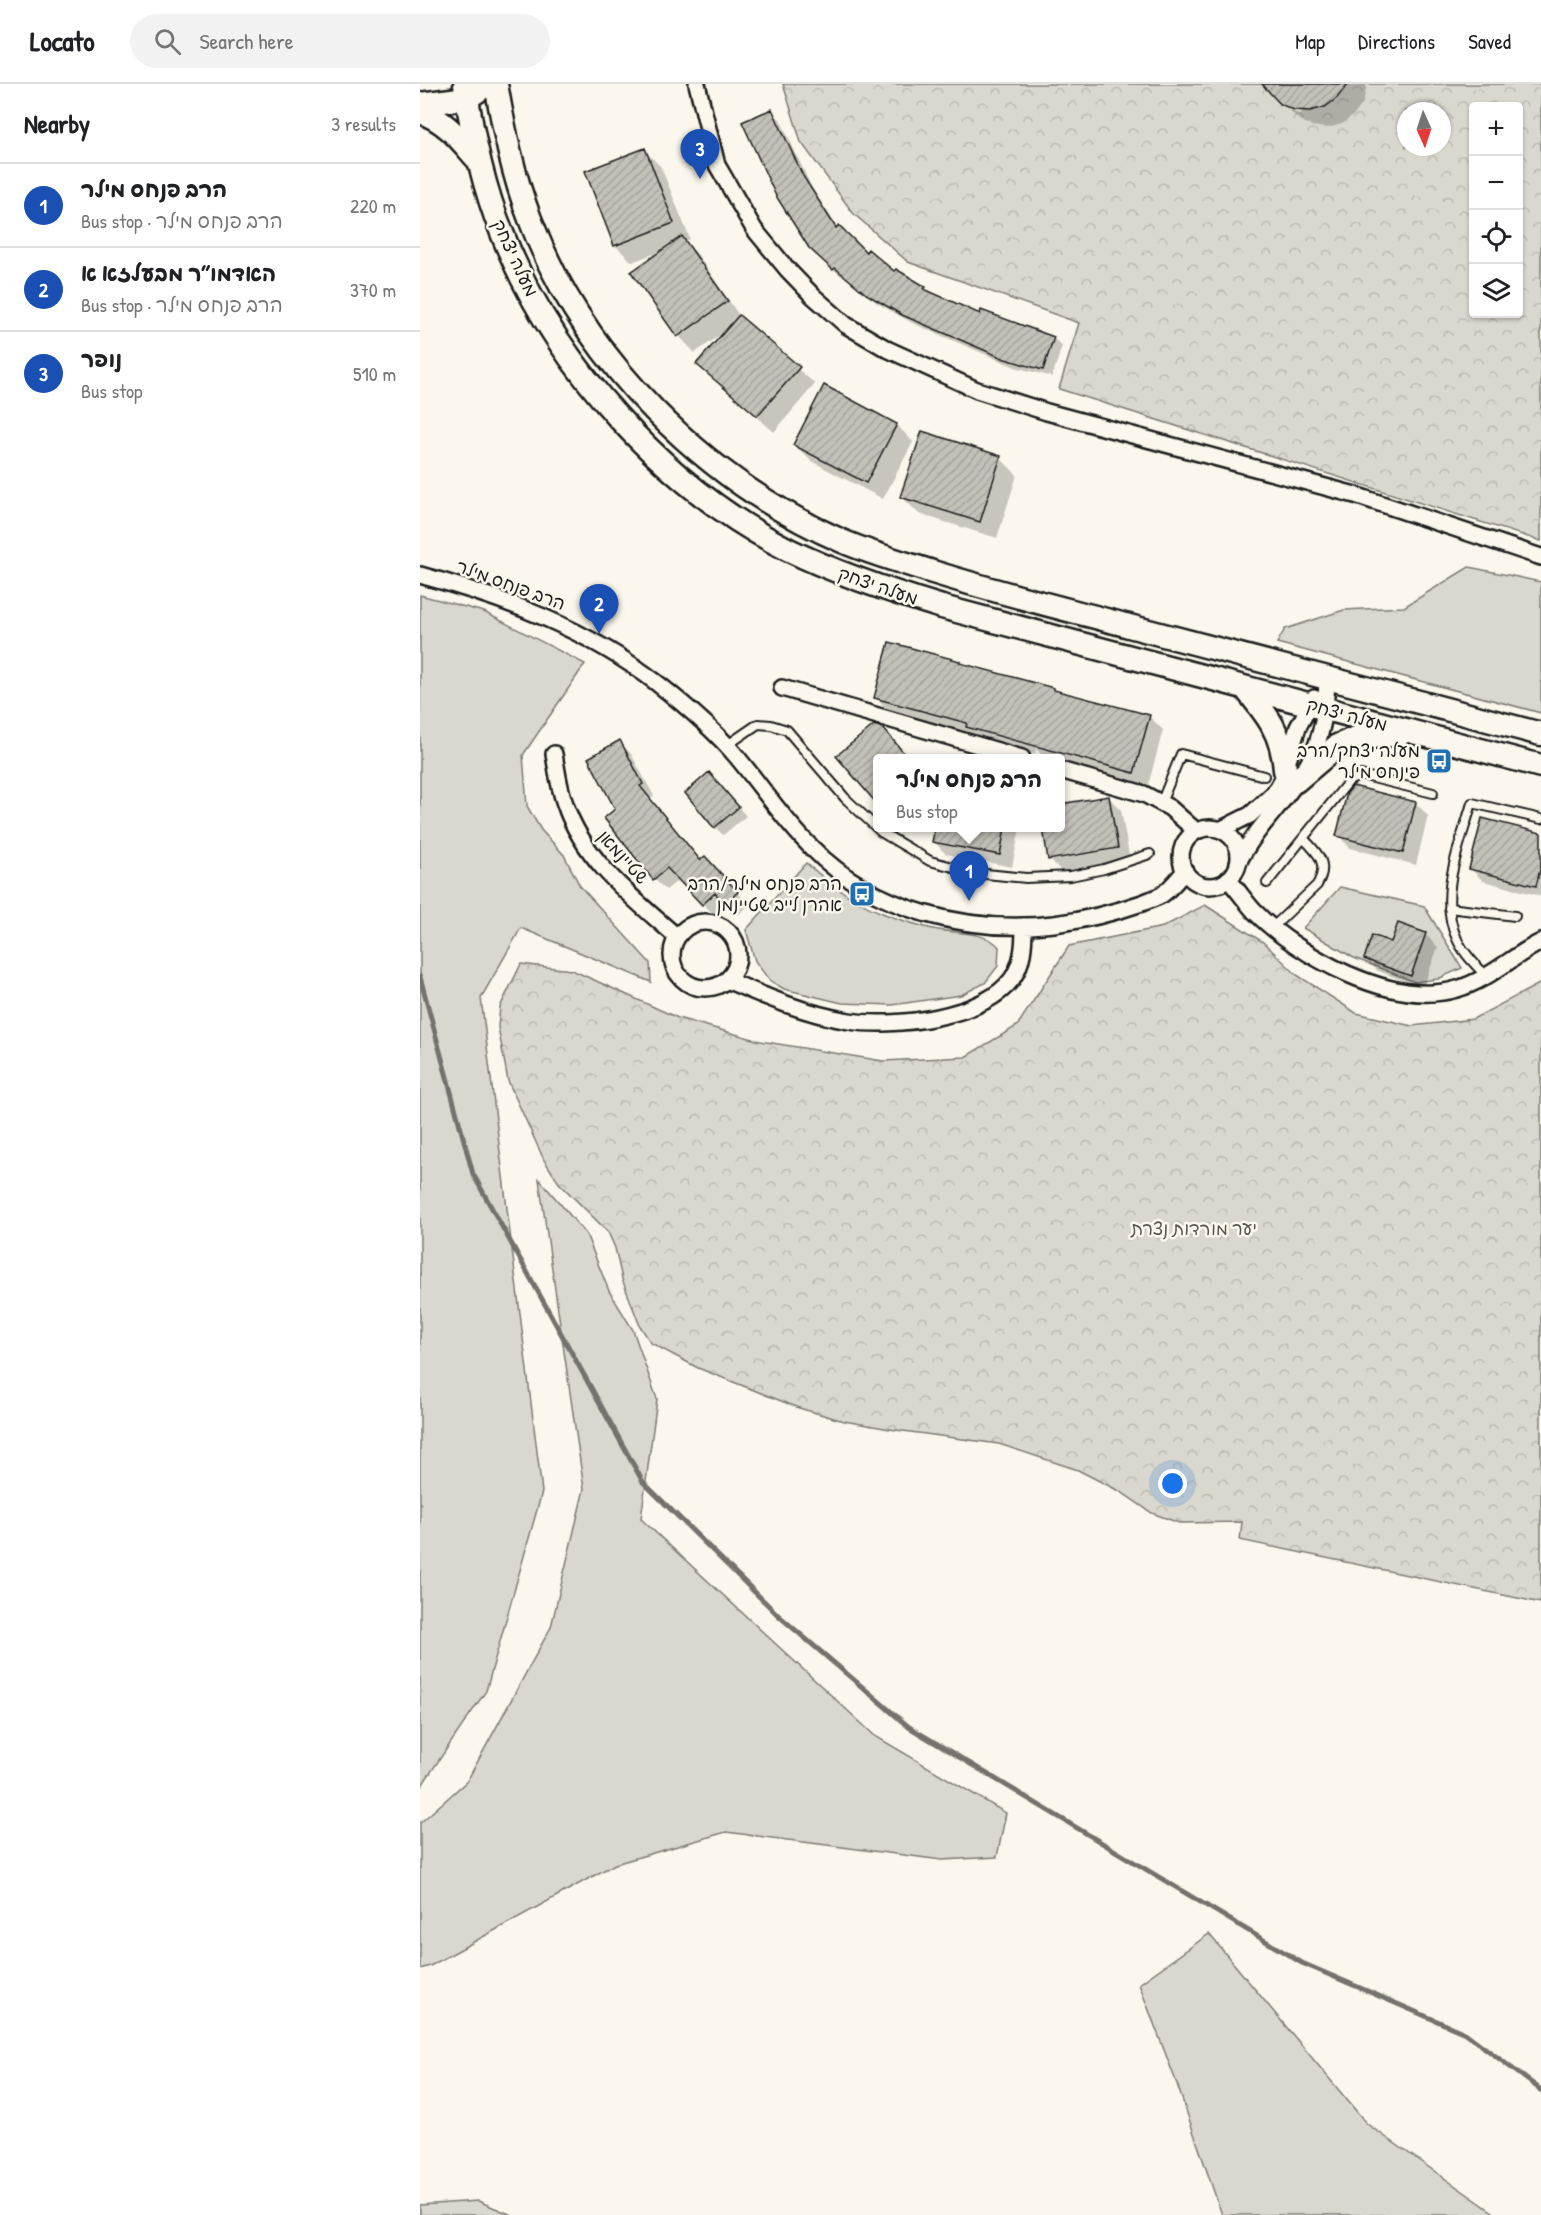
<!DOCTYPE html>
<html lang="en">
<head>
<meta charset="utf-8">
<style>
  :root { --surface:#fff; --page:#f2f2f2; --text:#202124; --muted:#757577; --line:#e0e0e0; --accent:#d93025 }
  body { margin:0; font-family:"Patrick Hand","Playpen Sans Hebrew",sans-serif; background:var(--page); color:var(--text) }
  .controls { position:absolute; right:18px; top:18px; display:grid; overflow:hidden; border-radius:6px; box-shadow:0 2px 4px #0004 }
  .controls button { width:54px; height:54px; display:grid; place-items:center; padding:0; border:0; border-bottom:2px solid var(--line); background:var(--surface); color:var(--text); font:30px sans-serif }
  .compass { position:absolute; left:977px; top:18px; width:54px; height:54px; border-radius:50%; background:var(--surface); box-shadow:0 2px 4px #0004; rotate:177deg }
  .you { position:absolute; left:753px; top:1400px; width:21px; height:21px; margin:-15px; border:4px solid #fff; border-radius:50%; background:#1a73e8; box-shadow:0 0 0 9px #1a73e833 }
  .badge { display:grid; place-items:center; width:39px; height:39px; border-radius:50%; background:var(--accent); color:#fff; font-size:20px; font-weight:700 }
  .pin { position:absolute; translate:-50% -50px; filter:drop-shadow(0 2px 3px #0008) }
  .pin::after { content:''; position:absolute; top:32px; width:21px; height:18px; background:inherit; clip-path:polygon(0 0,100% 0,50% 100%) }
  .popup { position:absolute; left:453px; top:670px; width:192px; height:78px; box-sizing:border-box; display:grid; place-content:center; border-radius:6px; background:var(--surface); filter:drop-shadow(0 2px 4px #0005); font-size:20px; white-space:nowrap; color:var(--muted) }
  .popup b { font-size:22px; color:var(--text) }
  .popup::after { content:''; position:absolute; left:50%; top:100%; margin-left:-12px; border:12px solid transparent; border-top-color:var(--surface) }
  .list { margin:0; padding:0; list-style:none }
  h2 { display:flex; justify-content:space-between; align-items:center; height:78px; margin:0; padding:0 24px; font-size:26px }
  h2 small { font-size:20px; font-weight:400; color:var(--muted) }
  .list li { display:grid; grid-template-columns:39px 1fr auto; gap:18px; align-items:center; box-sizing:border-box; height:84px; padding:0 24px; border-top:2px solid var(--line) }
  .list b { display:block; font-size:22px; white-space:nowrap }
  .list p { margin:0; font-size:20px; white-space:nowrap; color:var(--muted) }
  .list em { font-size:20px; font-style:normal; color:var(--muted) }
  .icon { flex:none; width:33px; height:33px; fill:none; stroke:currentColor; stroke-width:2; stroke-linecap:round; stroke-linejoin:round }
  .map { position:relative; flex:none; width:1121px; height:2131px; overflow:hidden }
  header { display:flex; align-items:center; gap:36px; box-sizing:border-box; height:84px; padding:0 30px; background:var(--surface); border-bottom:2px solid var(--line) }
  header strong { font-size:28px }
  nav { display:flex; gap:33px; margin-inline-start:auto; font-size:21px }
  .search { width:420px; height:54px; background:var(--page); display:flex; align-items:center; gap:15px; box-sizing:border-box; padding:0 21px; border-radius:33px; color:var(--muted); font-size:22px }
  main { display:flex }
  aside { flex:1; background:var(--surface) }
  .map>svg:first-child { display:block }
</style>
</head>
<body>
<header>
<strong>Locato</strong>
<div class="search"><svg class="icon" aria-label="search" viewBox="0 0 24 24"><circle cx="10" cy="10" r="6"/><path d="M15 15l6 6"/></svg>Search here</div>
<nav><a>Map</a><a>Directions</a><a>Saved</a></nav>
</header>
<main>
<aside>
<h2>Nearby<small>3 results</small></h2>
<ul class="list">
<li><span class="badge" style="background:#1a4fb4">1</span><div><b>הרב פנחס מילר</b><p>Bus stop · הרב פנחס מילר</p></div><em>220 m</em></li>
<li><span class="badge" style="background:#1a4fb4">2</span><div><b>האדמו״ר מבעלזא א</b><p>Bus stop · הרב פנחס מילר</p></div><em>370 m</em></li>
<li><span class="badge" style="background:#1a4fb4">3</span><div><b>נופר</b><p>Bus stop</p></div><em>510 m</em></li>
</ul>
</aside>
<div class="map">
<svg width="1121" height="2131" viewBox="0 0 1121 2131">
  <defs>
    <pattern id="forest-crowns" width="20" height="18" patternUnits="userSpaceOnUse" patternTransform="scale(1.5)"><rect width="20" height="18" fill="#dad7ce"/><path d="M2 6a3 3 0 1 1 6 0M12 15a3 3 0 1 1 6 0" fill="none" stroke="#bab8b0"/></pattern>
    <pattern id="building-hatch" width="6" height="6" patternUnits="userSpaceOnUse" patternTransform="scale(1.5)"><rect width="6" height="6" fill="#c3c0b8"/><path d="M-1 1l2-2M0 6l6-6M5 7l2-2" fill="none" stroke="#a7a49e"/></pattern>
  </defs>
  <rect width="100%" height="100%" fill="#fbf7ec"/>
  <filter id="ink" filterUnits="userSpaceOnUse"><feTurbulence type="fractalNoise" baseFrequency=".0167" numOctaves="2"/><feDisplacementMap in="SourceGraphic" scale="12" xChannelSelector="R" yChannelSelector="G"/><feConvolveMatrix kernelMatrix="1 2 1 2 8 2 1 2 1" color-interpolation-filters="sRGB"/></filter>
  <g filter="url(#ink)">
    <path fill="#dad7ce" stroke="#7b7a75" stroke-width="1.5" d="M1049,483L1121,498V629L857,559L865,545L924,526L984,523Z
      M0,511L64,528L165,580L103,671L107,722L121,746L144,771L160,802L230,879L231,898L101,844L61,914L122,1408L66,1607L0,1704Z
      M386,779C398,789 410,800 423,808C448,826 479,836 509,844C529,850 566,846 579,863L578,882L565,899L541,911L472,921L422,919L364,905L349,896L335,877L326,846Z
      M920,803L1004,822L1042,884L1018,895L995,898L934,874L883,844Z
      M119,1095L166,1150L189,1207L213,1246L237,1315L221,1435L455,1652L586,1729L577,1773L522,1776L306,1748L195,1780L10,1882L0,1885V1739L47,1697L131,1543L164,1405Z
      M789,1850L947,2040L1077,2131H802L757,2000L719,1900Z
      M58,2117L92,2131H0V2121Z"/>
    <path fill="url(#forest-crowns)" stroke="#7b7a75" stroke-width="1.5" fill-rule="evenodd" d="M363,0H1121V457L639,305L659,239L488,178L433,129L381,58ZM1054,22H1098V230H1054ZM986,27H1022V63H986Z
      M785,821L843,858L877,891L936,929L992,942L1053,935L1121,899V1519L820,1456L822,1438L759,1439L732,1429L701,1408L658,1386L579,1360L476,1346L424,1337L379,1324L278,1284L231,1259L220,1242L202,1195L195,1164L188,1148L139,1099L124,1076L88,997L78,943L80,923L101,880L152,886L258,934L340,957L463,977L545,973L597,942L649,862L743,843Z"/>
    <path fill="#0003" d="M846,0H946V5L943,19L934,31L922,40L907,44L892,42L879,36L867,24L880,31L882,28L862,19Z
      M351,27L360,35L391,102L418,144L446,170L475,189L505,204L510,209L561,232L633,254L642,262L632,293L595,283L492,239L456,218L424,191L422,193L390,163Z
      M224,66L241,83L270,155L265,157L278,171L322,236L395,300L354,348L278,280L303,249L275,269L259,252L244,166L212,178L195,161Z
      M477,341L493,358L463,415L391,377L374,360Z
      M580,374L597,391L577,454L499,430L482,413Z
      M539,578L543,581L729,632L743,646L728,702L657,683L640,677V674L624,673L616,665L615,670L562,657L556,651L470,628L456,614Z
      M200,658L211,670L234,712L230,714L281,777L296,786L329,821L318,831L307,820L294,831L260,795L246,806L234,795L197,725Z
      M297,698L326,732L303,751L295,743Z
      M688,713L701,726L710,777L642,788L630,775L624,744H640Z
      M996,719L1008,732L996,781L930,764L918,751Z
      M516,744H600L592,783L526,770L514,758Z
      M1121,750V812L1063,797L1050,784Z
      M1005,850L1018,863L1003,904L958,887L945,875L972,860Z"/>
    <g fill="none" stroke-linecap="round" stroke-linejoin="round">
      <path stroke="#74726e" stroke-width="5" d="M0,893L53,1090L223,1398L359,1532L489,1643L882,1879L1045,1949L1121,2006"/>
    </g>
    <path fill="url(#building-hatch)" stroke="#1c1c1c" stroke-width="1.5" d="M842,0H928L917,14L905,23L890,27L874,26L860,20Z
      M352,25L383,92L416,144L419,141L446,168L448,165L474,187L476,185L506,203L504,205L560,230L561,226L634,253L623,286L585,275L482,231L446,210L415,184L413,186L389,164L356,112L322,38Z
      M225,64L254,139L194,162L165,87Z
      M262,152L308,217L257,253L211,188Z
      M319,231L380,283L337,332L276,280Z
      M404,301L477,340L446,399L373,361Z
      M502,347L581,372L560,438L480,413Z
      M469,558L540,577V579L634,604V606L730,631L714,689L546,643L547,639L454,614Z
      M454,641L463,644L489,675H458V721L416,672Z
      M200,656L223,700L220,702L280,776L285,772L318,808L305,820L295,809L282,821L247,784L233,796L184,734L195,725L168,674Z
      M289,688L319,723L294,744L265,709Z
      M933,702L996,718L983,769L916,752L927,709Z
      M689,712L698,764L628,776L623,744H640V720Z
      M1062,734L1121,749V782L1116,802L1049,785Z
      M515,744H585L580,771L512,758Z
      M978,839L1006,849L991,892L944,875L952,851L971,858Z"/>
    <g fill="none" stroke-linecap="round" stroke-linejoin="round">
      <g stroke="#1c1c1c" stroke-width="12">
        <path id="lane" d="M306,662L338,640L351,641L367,646L425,714L461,748L510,777L556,789L606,794L651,792L684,785L730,770
          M741,719L761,670L844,692
          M847,799L929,697L941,691L1013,709
          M1029,824L1095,832
          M853,843L897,801C909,780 899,770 884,755
          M1066,892C1056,881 1043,869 1037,855C1017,812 1040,761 1052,719L1121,735"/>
      </g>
      <g stroke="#1c1c1c" stroke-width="20">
        <path id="street" d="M277,0L297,81L334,145L367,185L393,212L426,241L467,265L557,306L627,328L935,411L1121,473
          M0,491C85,514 167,545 237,599C265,621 295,646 317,673C342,703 364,737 392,764C454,827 549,850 634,840C665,836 693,829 722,819C729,816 737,814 743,810C751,804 758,795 765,787
          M362,604L602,674
          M134,670C137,687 139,704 145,720C164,777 213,814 257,853
          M640,686L724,710L750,724L776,747
          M761 773a29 29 0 1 1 58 0a29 29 0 1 1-58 0Z
          M800,746L830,731L854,709L862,696L878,643L894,614
          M818,779C836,742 869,715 888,680C903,652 906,625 907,594
          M808,795C817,805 825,817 834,827C878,872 972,924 1037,905C1069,896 1092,872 1121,858
          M252 871a33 33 0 1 1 66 0a33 33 0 1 1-66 0Z
          M307,896C346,913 386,930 429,937C474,944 563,934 592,895C603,879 604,861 604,842"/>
      </g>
      <g stroke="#1c1c1c" stroke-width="27">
        <path id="secondary" d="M45,0C52,51 63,102 82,149C133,279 244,403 369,466C418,490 469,507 522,523L1121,682
          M76,0C84,46 93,91 110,135C163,276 285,397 422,457C452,470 485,479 516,489C580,509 645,525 709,542C846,578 984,614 1121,650
          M0,20L47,14L59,6
          M0,28C26,36 41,57 58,76
          M825,604C848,632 862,649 865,686
          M876,697L917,662L933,655L980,650"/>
      </g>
      <use href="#lane" stroke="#fbf7ec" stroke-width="8"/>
      <use href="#street" stroke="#fbf7ec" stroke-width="15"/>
      <use href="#secondary" stroke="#fbf7ec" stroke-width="22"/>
    </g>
  </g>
  <defs>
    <g id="bus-square" transform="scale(1.35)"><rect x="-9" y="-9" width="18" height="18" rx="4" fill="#1f6fb2" stroke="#fbf7ec"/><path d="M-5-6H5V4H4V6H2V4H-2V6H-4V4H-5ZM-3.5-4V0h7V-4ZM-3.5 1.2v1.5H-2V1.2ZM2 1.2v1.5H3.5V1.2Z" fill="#fff"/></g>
  </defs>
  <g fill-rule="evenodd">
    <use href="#bus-square" x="1019" y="677"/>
    <use href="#bus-square" x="442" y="810"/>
  </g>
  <g text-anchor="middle" stroke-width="5" stroke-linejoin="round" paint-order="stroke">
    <g font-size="18" fill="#1c1c1c" stroke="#fbf7ec">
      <text transform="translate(95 174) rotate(65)" y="6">מעלה יצחק</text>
      <text transform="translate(91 501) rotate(20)" y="6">הרב פנחס מילר</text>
      <text transform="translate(458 502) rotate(19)" y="6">מעלה יצחק</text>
      <text transform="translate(927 631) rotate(15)" y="6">מעלה יצחק</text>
      <text transform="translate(203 773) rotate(48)" y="6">שטיינמאן</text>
    </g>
    <g font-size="18" fill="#1c1c1c" stroke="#fbf7ec" text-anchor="end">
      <text x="1000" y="673">מעלה יצחק/הרב<tspan x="1000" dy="21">פינחס מילר</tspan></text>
      <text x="422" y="806">הרב פנחס מילר/הרב<tspan x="422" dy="21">אהרן לייב שטיינמן</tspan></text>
    </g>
    <g font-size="18" fill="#555451" stroke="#fbf7ec">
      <text x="774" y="1151">יער מורדות נצרת</text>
    </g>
  </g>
</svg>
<div class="controls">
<button>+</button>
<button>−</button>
<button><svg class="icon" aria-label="locate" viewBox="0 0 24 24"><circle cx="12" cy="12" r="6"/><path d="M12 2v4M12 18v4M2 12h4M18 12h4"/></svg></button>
<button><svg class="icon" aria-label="layers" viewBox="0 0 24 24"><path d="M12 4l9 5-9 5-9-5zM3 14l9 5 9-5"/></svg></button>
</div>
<svg class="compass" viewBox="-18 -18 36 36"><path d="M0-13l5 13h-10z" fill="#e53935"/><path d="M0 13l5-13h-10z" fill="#757577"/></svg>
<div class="you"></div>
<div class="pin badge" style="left:549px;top:817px;background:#1a4fb4">1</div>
<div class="popup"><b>הרב פנחס מילר</b>Bus stop</div>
<div class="pin badge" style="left:179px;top:550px;background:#1a4fb4">2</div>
<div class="pin badge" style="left:280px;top:95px;background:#1a4fb4">3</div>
</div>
</main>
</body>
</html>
